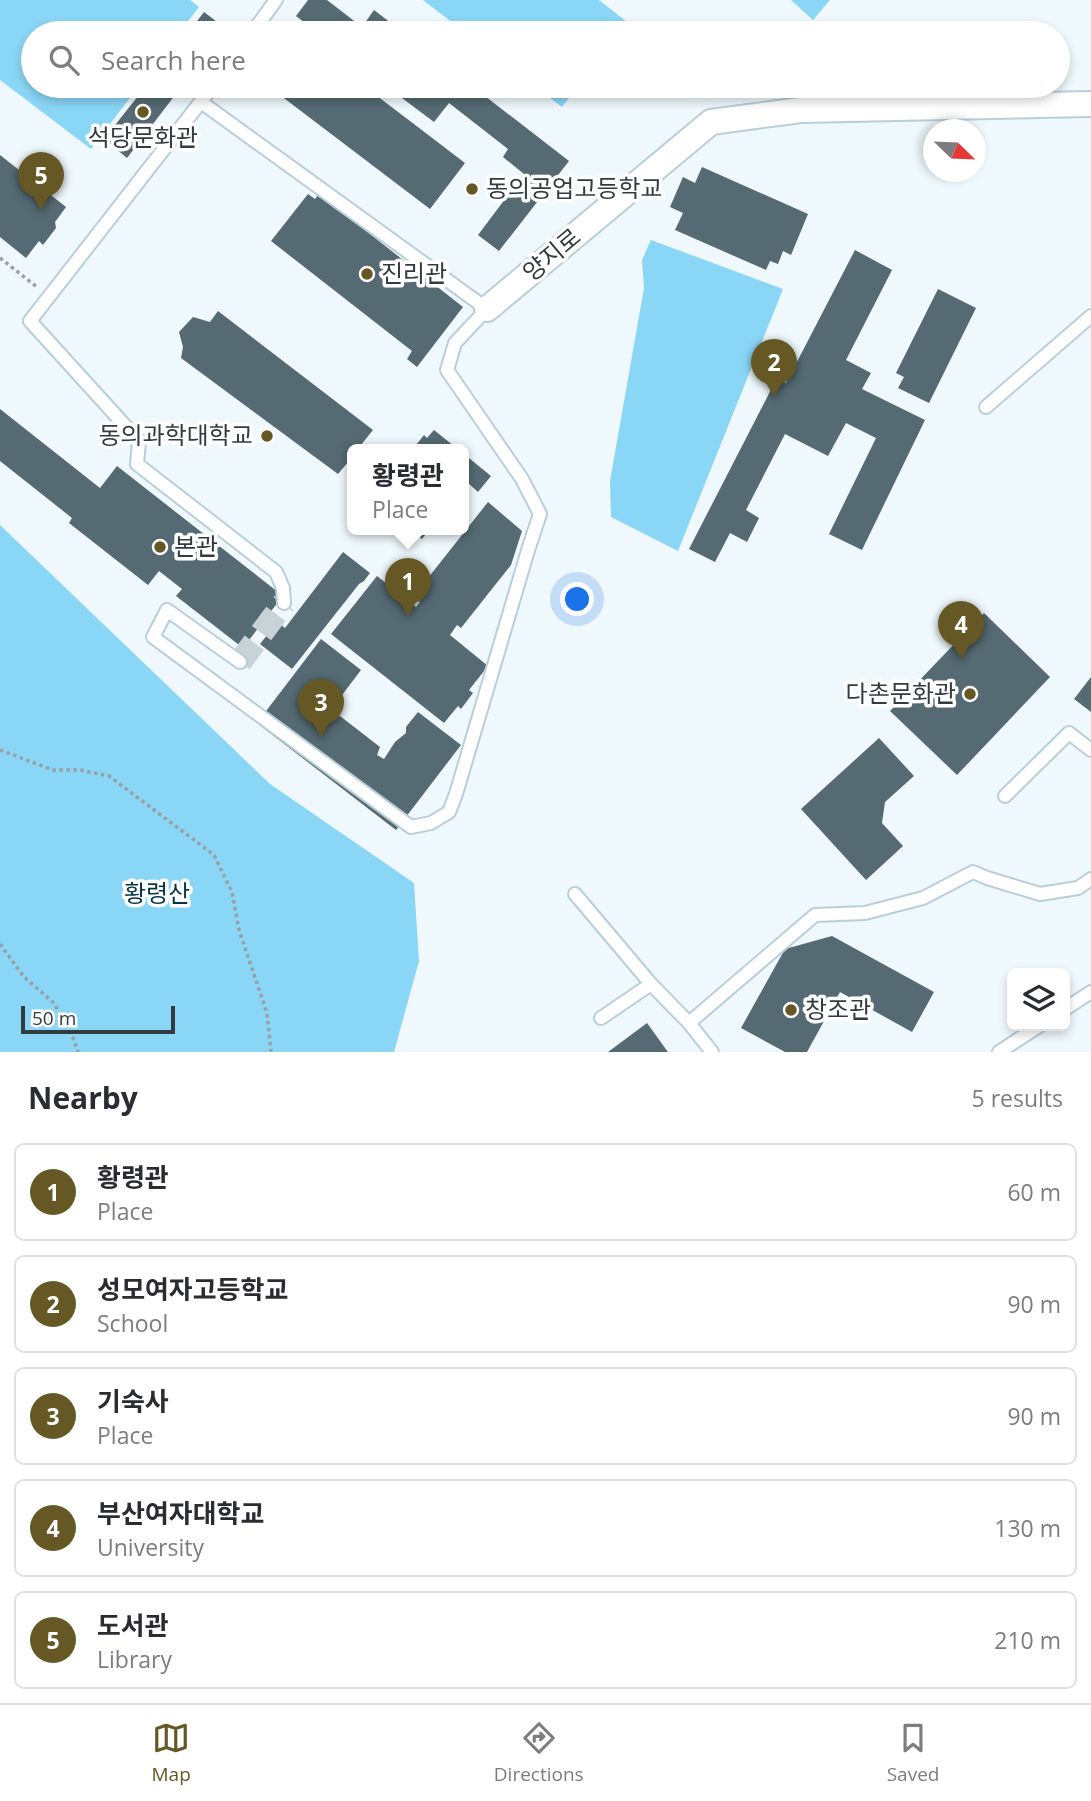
<!DOCTYPE html>
<html lang="en">
<head>
<meta charset="utf-8">
<style>
  :root { --surface:#fff; --page:#f2f2f3; --text:#2b2b33; --muted:#7c7c81; --line:#e1e1e2; --accent:#655825 }
  body { margin:0; font-family:"Open Sans","Noto Sans KR",sans-serif; background:var(--page); color:var(--text) }
  .controls { position:absolute; right:21px; bottom:21px; display:grid; overflow:hidden; border-radius:10px; box-shadow:0 4px 10px #0003 }
  .controls button { width:63px; height:63px; display:grid; place-items:center; padding:0; border:0; border-bottom:2px solid var(--line); background:var(--surface); color:var(--text); font:35px sans-serif }
  .compass { position:absolute; left:923px; top:119px; width:63px; height:63px; border-radius:50%; background:var(--surface); box-shadow:0 4px 10px #0003; rotate:113deg }
  .scale { position:absolute; left:21px; bottom:18px; width:154px; box-sizing:border-box; padding-left:7px; border:4px solid #323b3f; border-top:0; font-size:19px; line-height:24px; white-space:nowrap; color:#323b3f; -webkit-text-stroke:5px #fff; paint-order:stroke }
  .you { position:absolute; left:578px; top:600px; width:24px; height:24px; margin:-18px; border:5px solid #fff; border-radius:50%; background:#1a73e8; box-shadow:0 0 0 10px #1a73e833 }
  .badge { display:grid; place-items:center; width:46px; height:46px; border-radius:50%; background:var(--accent); color:#fff; font-size:23px; font-weight:700 }
  .pin { position:absolute; translate:-50% -58px; filter:drop-shadow(0 2px 4px #0008) }
  .pin::after { content:''; position:absolute; top:37px; width:24px; height:21px; background:inherit; clip-path:polygon(0 0,100% 0,50% 100%) }
  .popup { position:absolute; left:347px; top:444px; width:122px; height:91px; box-sizing:border-box; display:grid; place-content:center; border-radius:10px; background:var(--surface); filter:drop-shadow(0 2px 5px #0005); font-size:23px; white-space:nowrap; color:var(--muted) }
  .popup b { font-size:26px; color:var(--text) }
  .popup::after { content:''; position:absolute; left:50%; top:100%; margin-left:-14px; border:14px solid transparent; border-top-color:var(--surface) }
  .list { margin:0; padding:0; list-style:none }
  h2 { display:flex; justify-content:space-between; align-items:center; height:91px; margin:0; padding:0 28px; font-size:30px }
  h2 small { font-size:23px; font-weight:400; color:var(--muted) }
  .list li { display:grid; grid-template-columns:46px 1fr auto; gap:21px; align-items:center; box-sizing:border-box; height:98px; margin:0 14px 14px; padding:0 14px; border:2px solid var(--line); border-radius:10px }
  .list b { display:block; font-size:26px; white-space:nowrap }
  .list p { margin:0; font-size:23px; white-space:nowrap; color:var(--muted) }
  .list em { font-size:23px; font-style:normal; color:var(--muted) }
  .icon { flex:none; width:38px; height:38px; fill:none; stroke:currentColor; stroke-width:2; stroke-linecap:round; stroke-linejoin:round }
  .map { position:relative; flex:none; width:1091px; height:1052px; overflow:hidden }
  .search { position:absolute; background:var(--surface); box-shadow:0 4px 10px #0003; left:21px; right:21px; top:21px; height:77px; display:flex; align-items:center; gap:18px; box-sizing:border-box; padding:0 24px; border-radius:38px; color:var(--muted); font-size:26px }
  .sheet { height:651px; background:var(--surface) }
  nav { display:flex; justify-content:space-around; align-items:center; box-sizing:border-box; height:98px; border-top:2px solid var(--line); background:var(--surface); font-size:19px; color:var(--muted) }
  nav a { display:grid; justify-items:center; gap:4px }
  nav .on { color:var(--accent) }
  .map>svg:first-child { display:block }
</style>
</head>
<body>
<div class="map">
<svg width="1091" height="1052" viewBox="0 0 1091 1052">
  <rect width="100%" height="100%" fill="#eff8fc"/>
  <path fill="#8ad6f6" d="M0,0H190L199,7L179,33H33V86H139L91,149L0,80Z
    M423,0H599L627,22L619,33H466Z
    M791,0H830L813,20Z
    M534,86H578L562,107Z
    M651,240L783,289L678,551L611,517L610,481L644,288L642,260Z
    M0,525L270,784L414,883L419,961L394,1052H0Z"/>
  <path fill="#556a73" d="M308,0H327L362,27L374,10L404,33H318L296,16Z
    M204,12L225,28L221,33H188Z
    M146,86H182L127,158L104,139Z
    M268,86H364L465,163L430,209Z
    M386,86H472L569,161L499,251L478,235L524,174L503,157L508,149L449,103L434,122Z
    M0,155L66,207L55,222L56,228L43,245L39,241L26,258L0,237Z
    M702,167L808,214L791,255L783,251L778,264L770,261L766,270L675,230L683,213L670,207L683,177L695,183Z
    M308,194L315,199L319,194L463,307L417,367L407,359L412,351L271,241Z
    M855,250L892,270L846,360L871,373L862,389L925,420L862,550L829,534L876,438L846,423L828,456L785,434L746,510L759,518L747,542L730,533L715,562L689,549L777,378L786,383Z
    M938,289L976,308L929,403L898,388L904,377L896,373Z
    M218,311L373,430L361,445L368,450H352V462L349,461L338,474L181,358L183,347L179,332L193,317L210,322Z
    M0,409L100,488L117,466L283,596L268,615L285,628L343,552L370,573L364,581L359,584L292,669L260,644L268,634L259,627L243,648L176,596L182,589L159,571L148,585L69,523L72,518L0,461Z
    M434,430L459,450H412L424,435L427,438Z
    M464,454L491,476L478,492L467,482L464,486Z
    M488,502L522,531L511,565L461,628L457,625L450,635L488,666L469,690L473,693L461,709L458,706L444,723L331,634L377,576L416,607L420,602L413,597Z
    M395,530H429L422,539L413,532L407,540Z
    M984,613L1050,677L957,775L890,711Z
    M321,639L361,670L327,715L332,719L340,716L380,747L377,755L384,759L395,742L406,733V727L418,712L461,745L396,830L257,723Z
    M1091,677V712L1074,699Z
    M879,738L914,776L885,802L882,823L903,846L866,880L801,809Z
    M832,936L934,992L912,1032L840,992L807,1052H785L741,1028L785,949Z
    M647,1023L668,1052H608Z"/>
  <g fill="none" stroke-linecap="round" stroke-linejoin="round">
    <path stroke="#c9d2d6" stroke-width="24" stroke-dasharray="24 12" stroke-linecap="butt" d="M240,662L284,603"/>
    <g stroke="#b8cfda" stroke-width="16">
      <path id="service" d="M252,33L276,0
        M213,86L30,321L139,441L137,464L276,572L283,588L284,603
        M201,102L487,309L455,343L447,370L522,479L540,514L529,547L456,794L449,812L431,823L411,827L153,637L167,610L240,662
        M986,407L1091,316
        M1005,796L1069,733L1091,750
        M575,894L651,984L689,1023L712,1052
        M1065,1009L1091,992
        M601,1018L651,984
        M689,1023L815,915L865,913L923,898L973,872L987,878L1040,894L1078,888L1091,879
        M999,1052L1039,1026"/>
    </g>
    <g stroke="#b8cfda" stroke-width="28">
      <path id="minor" d="M487,309L711,122L801,110L1091,104"/>
    </g>
    <path stroke="#97a0a4" stroke-width="3.5" stroke-dasharray="3.5 3.5" stroke-linecap="butt" d="M0,258L37,287
      M0,750L53,770H80L109,776L214,855L232,892L239,930L267,1013L271,1052
      M0,944L24,977L54,1003L73,1038L78,1052"/>
    <use href="#service" stroke="#fff" stroke-width="12"/>
    <use href="#minor" stroke="#fff" stroke-width="24"/>
  </g>
  <g fill="#655825" stroke="#fff" stroke-width="2.5">
    <circle cx="143" cy="112" r="7"/>
    <circle cx="472" cy="189" r="7"/>
    <circle cx="367" cy="274" r="7"/>
    <circle cx="267" cy="436" r="7"/>
    <circle cx="160" cy="547" r="7"/>
    <circle cx="970" cy="694" r="7"/>
    <circle cx="791" cy="1010" r="7"/>
  </g>
  <g text-anchor="middle" stroke-width="7" stroke-linejoin="round" paint-order="stroke">
    <g font-size="24" fill="#323b3f" stroke="#fff" text-anchor="start">
      <text x="143" y="146" text-anchor="middle">석당문화관</text>
      <text x="486" y="197">동의공업고등학교</text>
      <text x="381" y="282">진리관</text>
      <text x="253" y="444" text-anchor="end">동의과학대학교</text>
      <text x="174" y="555">본관</text>
      <text x="956" y="702" text-anchor="end">다촌문화관</text>
      <text x="805" y="1018">창조관</text>
    </g>
    <g font-size="24" fill="#323b3f" stroke="#fff">
      <text transform="translate(552 255) rotate(-40)" y="8">양지로</text>
    </g>
    <g font-size="24" fill="#043546" stroke="#fff">
      <text x="157" y="902">황령산</text>
    </g>
  </g>
</svg>
<div class="controls">
<button><svg class="icon" aria-label="layers" viewBox="0 0 24 24"><path d="M12 4l9 5-9 5-9-5zM3 14l9 5 9-5"/></svg></button>
</div>
<svg class="compass" viewBox="-18 -18 36 36"><path d="M0-13l5 13h-10z" fill="#e53935"/><path d="M0 13l5-13h-10z" fill="#7c7c81"/></svg>
<div class="scale">50 m</div>
<div class="you"></div>
<div class="pin badge" style="left:408px;top:616px">1</div>
<div class="popup"><b>황령관</b>Place</div>
<div class="pin badge" style="left:774px;top:397px">2</div>
<div class="pin badge" style="left:321px;top:737px">3</div>
<div class="pin badge" style="left:961px;top:659px">4</div>
<div class="pin badge" style="left:41px;top:210px">5</div>
<div class="search"><svg class="icon" aria-label="search" viewBox="0 0 24 24"><circle cx="10" cy="10" r="6"/><path d="M15 15l6 6"/></svg>Search here</div>
</div>
<section class="sheet">
<h2>Nearby<small>5 results</small></h2>
<ul class="list">
<li><span class="badge">1</span><div><b>황령관</b><p>Place</p></div><em>60 m</em></li>
<li><span class="badge">2</span><div><b>성모여자고등학교</b><p>School</p></div><em>90 m</em></li>
<li><span class="badge">3</span><div><b>기숙사</b><p>Place</p></div><em>90 m</em></li>
<li><span class="badge">4</span><div><b>부산여자대학교</b><p>University</p></div><em>130 m</em></li>
<li><span class="badge">5</span><div><b>도서관</b><p>Library</p></div><em>210 m</em></li>
</ul>
</section>
<nav>
<a class="on"><svg class="icon" aria-label="map" viewBox="0 0 24 24"><path d="M3 6l6-2 6 2 6-2v14l-6 2-6-2-6 2zM9 4v14M15 6v14"/></svg>Map</a>
<a><svg class="icon" aria-label="directions" viewBox="0 0 24 24"><path d="M12 3l9 9-9 9-9-9zM9 14v-3h6M13 9l2 2-2 2"/></svg>Directions</a>
<a><svg class="icon" aria-label="saved" viewBox="0 0 24 24"><path d="M7 4h10v16l-5-4-5 4z"/></svg>Saved</a>
</nav>
</body>
</html>
